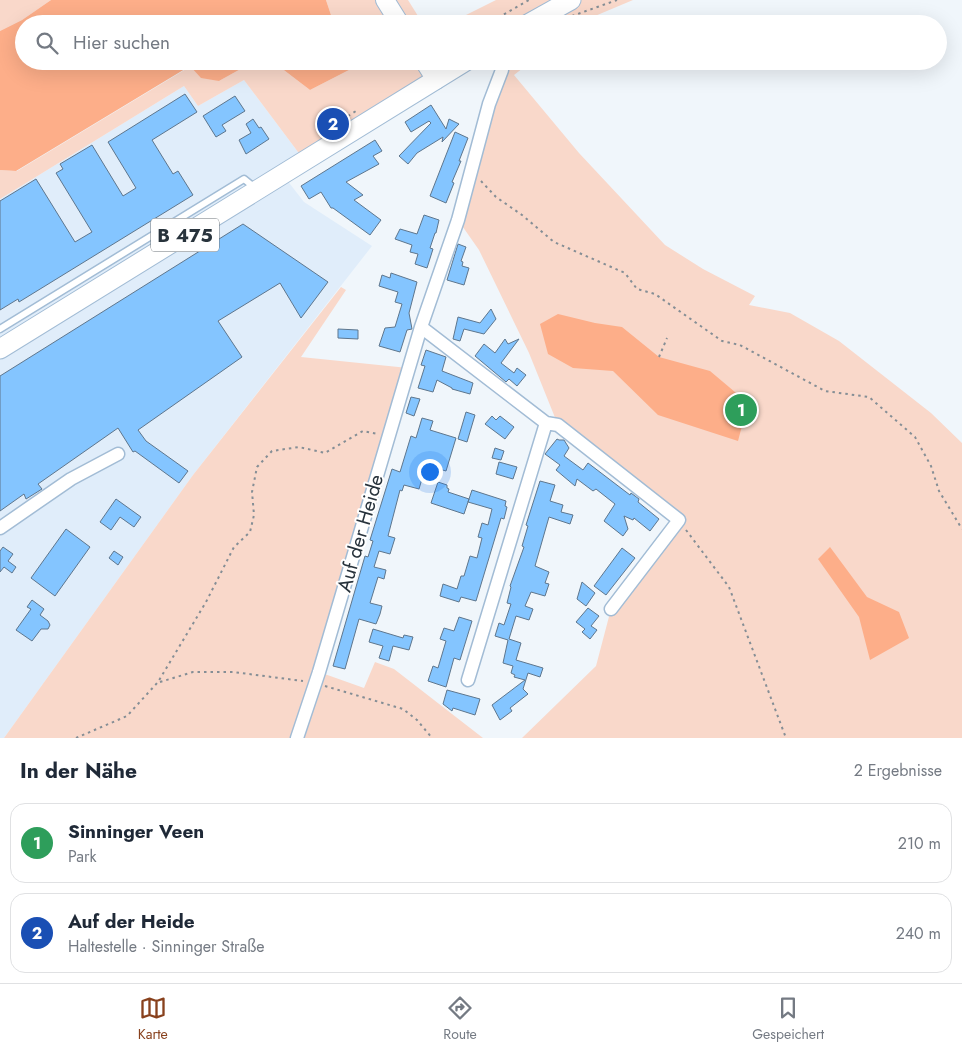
<!DOCTYPE html>
<html lang="de">
<head>
<meta charset="utf-8">
<style>
  :root { --surface:#fff; --page:#f6f6f7; --text:#1f2937; --muted:#747a83; --line:#e0e1e3; --accent:#88411d }
  body { margin:0; font-family:Jost,sans-serif; background:var(--page); color:var(--text) }
  .you { position:absolute; left:429px; top:471px; width:18px; height:18px; margin:-12px; border:4px solid #fff; border-radius:50%; background:#1a73e8; box-shadow:0 0 0 8px #1a73e833 }
  .badge { display:grid; place-items:center; width:32px; height:32px; border-radius:50%; background:var(--accent); color:#fff; font-size:16px; font-weight:700 }
  .pin { position:absolute; translate:-50% -50%; border:2px solid #fff; box-shadow:0 1px 5px #0006 }
  .list { margin:0; padding:0; list-style:none }
  h2 { display:flex; justify-content:space-between; align-items:center; height:65px; margin:0; padding:0 20px; font-size:21px }
  h2 small { font-size:16px; font-weight:400; color:var(--muted) }
  .list li { display:grid; grid-template-columns:32px 1fr auto; gap:15px; align-items:center; box-sizing:border-box; height:80px; margin:0 10px 10px; padding:0 10px; border:1px solid var(--line); border-radius:15px }
  .list b { display:block; font-size:19px; white-space:nowrap }
  .list p { margin:0; font-size:16px; white-space:nowrap; color:var(--muted) }
  .list em { font-size:16px; font-style:normal; color:var(--muted) }
  .icon { flex:none; width:28px; height:28px; fill:none; stroke:currentColor; stroke-width:2; stroke-linecap:round; stroke-linejoin:round }
  .map { position:relative; flex:none; width:962px; height:738px; overflow:hidden }
  .search { position:absolute; background:var(--surface); box-shadow:0 5px 20px #0002; left:15px; right:15px; top:15px; height:55px; display:flex; align-items:center; gap:12px; box-sizing:border-box; padding:0 18px; border-radius:28px; color:var(--muted); font-size:19px }
  .sheet { height:245px; background:var(--surface) }
  nav { display:flex; justify-content:space-around; align-items:center; box-sizing:border-box; height:70px; border-top:1px solid var(--line); background:var(--surface); font-size:14px; color:var(--muted) }
  nav a { display:grid; justify-items:center; gap:2px }
  nav .on { color:var(--accent) }
  .map>svg:first-child { display:block }
</style>
</head>
<body>
<div class="map">
<svg width="962" height="738" viewBox="0 0 962 738">
  <rect width="100%" height="100%" fill="#f0f6fb"/>
  <path fill="#e0edfa" d="M244,80L304,160L283,175L304,202L372,246L193,475L4,738H0V199L184,86L198,106Z"/>
  <path fill="#f9d8ca" d="M0,0H51L22,20L0,31Z
    M326,0H408L423,24H334Z
    M496,0H633L576,24H448Z
    M255,61H272L310,90L349,70L346,61H466L304,160L244,80L198,106L184,86L0,199V170L17,171L191,66L219,81Z
    M501,61H532L514,75L579,153L665,245L703,269L755,296L749,305L790,313L839,341L931,413L962,443V738H522L596,666L611,609L678,520L558,425L529,353L479,250L458,220Z
    M341,287L346,290L301,357L408,368L319,672L364,688L375,662L394,669L483,738H4L193,475Z"/>
  <path fill="#fdae89" d="M51,0H326L334,24H24V61H255L219,81L201,78L190,66L16,171L0,170V31L22,20Z
    M272,61H346L349,70L310,90Z
    M558,314L595,323L622,327L659,357L710,371L748,403L738,441L658,415L613,371L573,368L548,354L540,324Z
    M830,547L867,597L899,612L909,638L870,660L859,617L818,559Z"/>
  <path fill="#84c5ff" stroke="#5e768d" d="M185,94L197,112L152,140L173,174L178,171L193,195L19,302L18,299L0,310V201L36,179L75,242L92,232L56,173L63,169L60,164L92,145L123,196L136,188L108,142Z
    M235,96L245,111L222,125L226,131L216,137L203,116Z
    M431,105L446,129L449,119L459,124L442,142L443,137L417,153L408,164L399,156L431,123L429,121L411,132L405,122Z
    M253,119L259,128L261,127L269,139L246,154L239,140L251,133L246,124Z
    M455,132L468,138L459,161H461L452,182L454,183L446,203L430,196Z
    M375,140L382,151L373,156L379,164L346,182L363,195L354,200L381,220L370,235L333,208H331L321,192L309,199L301,186Z
    M424,215L439,220L436,233H435L430,248L433,249L427,268L415,264L418,254L410,252L412,245L395,239L400,229L417,234Z
    M243,224L328,282L301,318L280,283L218,321L242,357L138,430L146,441L188,471L179,483L135,451L133,452L118,428L38,484L42,489L26,499L24,494L0,511V376Z
    M458,244L466,247L461,261L463,262L462,266L469,268L464,285L447,280Z
    M391,273L417,282L409,313L412,329L407,330L400,352L379,346L385,328L395,327L402,304L395,302L398,292L379,286L382,275L390,278Z
    M491,309L496,319L484,334L464,329L460,341L453,339L458,317L480,323Z
    M338,329L358,330V339L338,338Z
    M505,339L508,344L519,339L501,363L514,373L517,368L526,375L517,386L509,379L506,382L475,356L484,344L495,353Z
    M426,350L446,357L442,371L473,383L470,394L452,389V388L437,380L433,392L418,388L425,366L421,365Z
    M411,397L420,399L414,416L406,413Z
    M466,412L475,415L467,442L458,439Z
    M492,416L496,420L500,416L514,427L505,439L485,424Z
    M422,418L433,421L430,430L456,438L446,471L426,465L419,489L404,485L402,491L400,490L388,536L395,538L390,554L379,551L374,567L386,570L384,579L378,577L370,603L382,606L380,614L376,624L359,619L345,669L333,666L365,556L368,557L373,541L370,540L392,469L400,472L411,436L416,438Z
    M557,439L559,440H564L569,448L564,456L583,470L588,463L630,495L631,493L639,499L638,502L659,519L650,531L634,518L633,520L624,516L628,529L623,536L604,521L615,504L596,489L593,491L577,479L575,486L556,470L560,465L545,454Z
    M495,448L504,451L501,460L492,458Z
    M499,462L517,467L513,479L496,474Z
    M540,481L555,485L550,501L563,505L561,512L573,515L570,524L549,517L535,566L549,572L545,583L549,584L545,596L531,592L525,606L533,609L529,620L516,616L509,639L521,643L516,660L543,668L540,677L528,673L523,689L528,694L510,708L512,711L500,720L492,705L525,680L514,677L515,675L511,673L513,666L503,663L508,640L495,636L499,623L504,625L511,604L507,603L511,587L510,586L524,547L522,546L528,526L526,525Z
    M438,482L447,485V488L449,489L448,492L469,499L464,514L431,503Z
    M472,490L506,501L505,506L507,507L504,519L501,518L476,601L461,597L459,602L440,596L443,584L457,589L461,576H464L470,556L477,558L482,538L478,537L482,523L488,525L492,509L468,502Z
    M116,499L141,517L134,527L120,517L111,530L100,522Z
    M66,529L90,547L55,596L31,578Z
    M3,547L13,554L8,561L16,567L12,573L4,567L0,572V551Z
    M622,548L635,558L606,595L594,586Z
    M114,551L123,557L118,565L109,558Z
    M582,582L595,593L586,606L577,599Z
    M32,600L44,609L40,615L48,621L50,625L48,629H41L32,641L16,630L31,609L27,607Z
    M588,608L599,616L591,626L597,630L590,639L582,632L585,629L576,622Z
    M459,617L472,621L460,660L454,658L446,687L428,681L433,666L438,668L446,641L440,639L444,628L454,631Z
    M373,629L403,638L404,635L413,637L409,650L393,646L389,661L379,658L383,646L369,642Z
    M447,690L480,699L475,715L453,708L452,711L443,704Z"/>
  <g fill="none" stroke-linecap="round" stroke-linejoin="round">
    <g stroke="#a2bcd5" stroke-width="9">
      <path id="service" d="M0,329L244,179L255,188"/>
    </g>
    <g stroke="#a2bcd5" stroke-width="15">
      <path id="minor" d="M421,327L458,220L489,104L502,70L501,61
        M0,528L71,479L118,454
        M468,680L546,423
        M297,738L319,672L421,327L546,423L558,425L679,520L611,609"/>
    </g>
    <g stroke="#a2bcd5" stroke-width="20">
      <path id="secondary" d="M385,0L400,24
        M424,61L436,80"/>
    </g>
    <g stroke="#a2bcd5" stroke-width="21">
      <path id="primary" d="M528,24L571,0
        M0,349L466,61"/>
    </g>
    <path stroke="#858e95" stroke-width="2" stroke-dasharray="2.5 4" stroke-linecap="butt" d="M572,16L617,0
      M487,24L529,0
      M478,68L488,61
      M326,130L356,111
      M481,181L496,197L522,215L554,242L625,273L637,289L655,294L722,341L740,345L825,391L869,397L915,437L931,466L939,491L962,529
      M659,357L667,338
      M686,530L729,587L786,738
      M160,682L193,672H233L303,681
      M325,686L403,709L417,720L432,738
      M76,738L127,716L158,682L206,602L234,547L250,532L254,515L252,492L257,467L272,451L299,447L325,453L363,431L378,434"/>
    <use href="#service" stroke="#fff" stroke-width="6"/>
    <use href="#minor" stroke="#fff" stroke-width="12"/>
    <use href="#secondary" stroke="#fff" stroke-width="18"/>
    <use href="#primary" stroke="#fff" stroke-width="19"/>
  </g>
  <g text-anchor="middle" stroke-width="4" stroke-linejoin="round" paint-order="stroke">
    <rect fill="#fff" stroke="#687076" stroke-width="1" x="151" y="218.5" width="68" height="33" rx="4"/>
    <g font-size="19" font-weight="bold" fill="#28333c">
      <text x="185" y="242">B 475</text>
    </g>
    <g font-size="20" fill="#28333c" stroke="#fff">
      <text transform="translate(360 533) rotate(-74)" y="7">Auf der Heide</text>
    </g>
  </g>
</svg>
<div class="you"></div>
<div class="pin badge" style="left:741px;top:410px;background:#2e9e5b">1</div>
<div class="pin badge" style="left:333px;top:124px;background:#1a4fb4">2</div>
<div class="search"><svg class="icon" aria-label="search" viewBox="0 0 24 24"><circle cx="10" cy="10" r="6"/><path d="M15 15l6 6"/></svg>Hier suchen</div>
</div>
<section class="sheet">
<h2>In der Nähe<small>2 Ergebnisse</small></h2>
<ul class="list">
<li><span class="badge" style="background:#2e9e5b">1</span><div><b>Sinninger Veen</b><p>Park</p></div><em>210 m</em></li>
<li><span class="badge" style="background:#1a4fb4">2</span><div><b>Auf der Heide</b><p>Haltestelle · Sinninger Straße</p></div><em>240 m</em></li>
</ul>
</section>
<nav>
<a class="on"><svg class="icon" aria-label="map" viewBox="0 0 24 24"><path d="M3 6l6-2 6 2 6-2v14l-6 2-6-2-6 2zM9 4v14M15 6v14"/></svg>Karte</a>
<a><svg class="icon" aria-label="directions" viewBox="0 0 24 24"><path d="M12 3l9 9-9 9-9-9zM9 14v-3h6M13 9l2 2-2 2"/></svg>Route</a>
<a><svg class="icon" aria-label="saved" viewBox="0 0 24 24"><path d="M7 4h10v16l-5-4-5 4z"/></svg>Gespeichert</a>
</nav>
</body>
</html>
